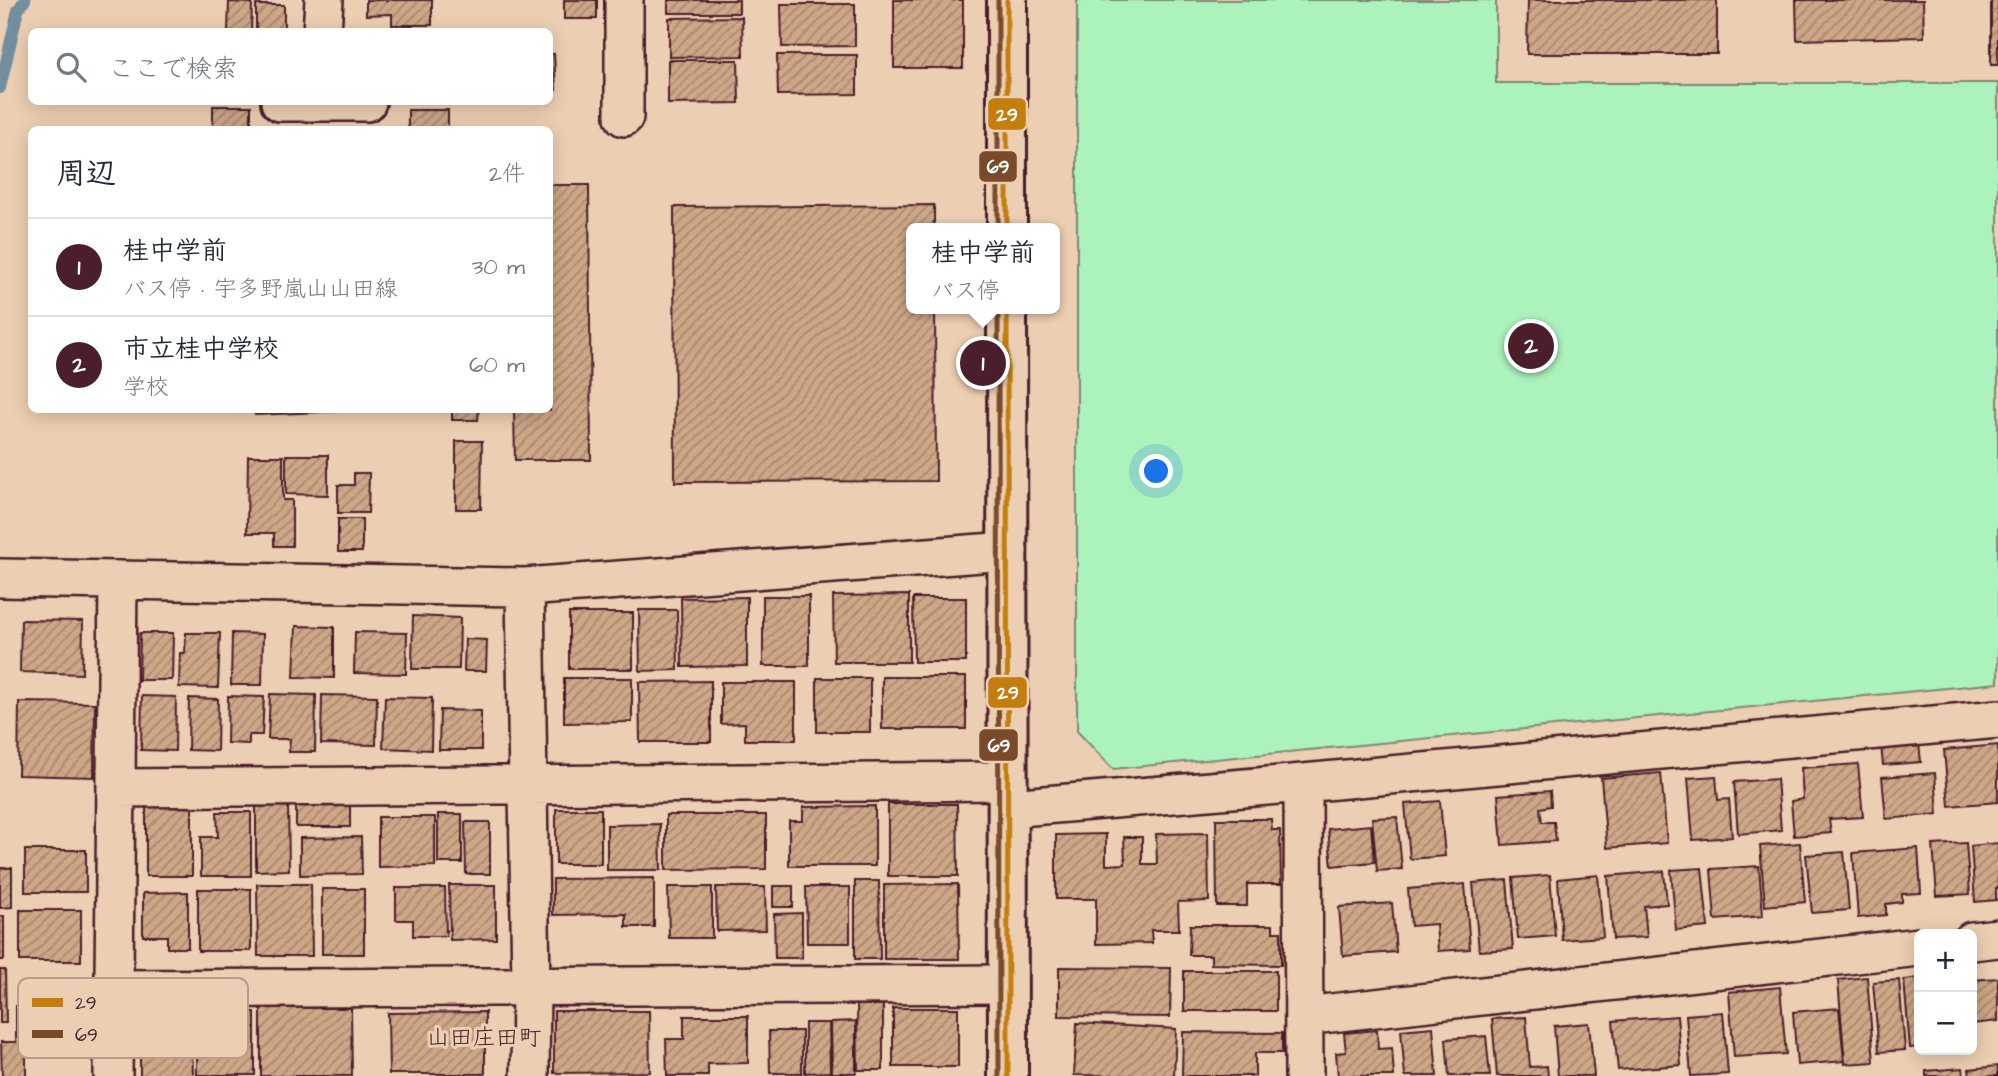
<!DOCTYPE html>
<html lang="ja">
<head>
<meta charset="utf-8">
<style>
  :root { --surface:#fff; --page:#f6f6f7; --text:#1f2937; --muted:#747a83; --line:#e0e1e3; --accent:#4a1f2b }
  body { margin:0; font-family:"Architects Daughter","Klee One",sans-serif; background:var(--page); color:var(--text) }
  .controls { position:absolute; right:21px; bottom:21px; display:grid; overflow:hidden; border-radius:10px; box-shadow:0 4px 18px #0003 }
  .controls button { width:63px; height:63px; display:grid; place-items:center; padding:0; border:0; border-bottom:2px solid var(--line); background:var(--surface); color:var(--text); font:35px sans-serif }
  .you { position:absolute; left:1157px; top:472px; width:24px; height:24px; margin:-18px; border:5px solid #fff; border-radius:50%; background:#1a73e8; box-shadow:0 0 0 10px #1a73e833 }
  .badge { display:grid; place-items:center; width:46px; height:46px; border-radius:50%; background:var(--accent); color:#fff; font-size:23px; font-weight:700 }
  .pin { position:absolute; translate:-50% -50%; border:4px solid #fff; box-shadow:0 2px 7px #0006 }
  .popup { position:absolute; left:906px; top:223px; width:154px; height:91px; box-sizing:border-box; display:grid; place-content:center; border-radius:10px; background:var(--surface); filter:drop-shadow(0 2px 5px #0005); font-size:23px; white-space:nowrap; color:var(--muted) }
  .popup b { font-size:26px; color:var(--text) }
  .popup::after { content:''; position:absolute; left:50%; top:100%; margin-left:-14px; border:14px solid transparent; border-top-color:var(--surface) }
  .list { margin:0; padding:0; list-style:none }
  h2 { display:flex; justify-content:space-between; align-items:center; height:91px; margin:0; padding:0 28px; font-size:30px }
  h2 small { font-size:23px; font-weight:400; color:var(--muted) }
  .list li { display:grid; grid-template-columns:46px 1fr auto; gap:21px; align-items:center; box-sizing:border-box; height:98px; padding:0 28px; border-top:2px solid var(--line) }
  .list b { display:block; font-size:26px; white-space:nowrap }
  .list p { margin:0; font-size:23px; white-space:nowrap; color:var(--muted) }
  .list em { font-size:23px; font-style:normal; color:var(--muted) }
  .icon { flex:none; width:38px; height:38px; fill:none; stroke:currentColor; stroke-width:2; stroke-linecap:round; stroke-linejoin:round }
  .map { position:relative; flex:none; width:1998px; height:1076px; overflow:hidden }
  .search { position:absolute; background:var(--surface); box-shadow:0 4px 18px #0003; left:28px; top:28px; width:525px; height:77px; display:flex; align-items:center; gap:18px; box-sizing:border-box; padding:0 24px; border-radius:10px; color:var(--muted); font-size:26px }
  .panel { position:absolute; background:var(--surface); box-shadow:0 4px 18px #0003; left:28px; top:126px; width:525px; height:287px; border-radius:10px }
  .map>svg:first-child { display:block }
</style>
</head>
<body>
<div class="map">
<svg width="1998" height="1076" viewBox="0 0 1998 1076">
  <defs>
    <pattern id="building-hatch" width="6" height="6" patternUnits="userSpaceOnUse" patternTransform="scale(1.75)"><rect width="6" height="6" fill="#cea787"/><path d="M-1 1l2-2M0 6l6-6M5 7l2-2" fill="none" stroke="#a9876f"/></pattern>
  </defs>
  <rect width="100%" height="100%" fill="#eccfb2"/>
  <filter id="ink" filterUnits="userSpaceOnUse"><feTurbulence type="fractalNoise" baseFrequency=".0143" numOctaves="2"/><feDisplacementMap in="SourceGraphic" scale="14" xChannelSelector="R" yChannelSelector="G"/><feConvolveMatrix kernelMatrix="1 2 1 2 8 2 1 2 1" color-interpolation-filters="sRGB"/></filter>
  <g filter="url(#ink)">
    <path fill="#acf2bd" stroke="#7b8874" stroke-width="2" d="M1077,0H1496V83H1998V683L1113,769L1077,731Z"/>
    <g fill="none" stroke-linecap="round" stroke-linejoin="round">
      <path stroke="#718f9e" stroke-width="12" d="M0,88L18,10L25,0"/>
    </g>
    <path fill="url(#building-hatch)" stroke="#4a1f2b" stroke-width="2" d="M366,0H432V25H392V14L366,15Z
      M564,0H597V19H564Z
      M668,0H739V13H668Z
      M894,0H963V68H894Z
      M1528,0H1717V54H1527Z
      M1796,0H1923L1924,37L1797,40Z
      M1991,0H1998V65H1991Z
      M229,2L252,3L251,32H228Z
      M781,4H855V46L782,47Z
      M256,5H284V32H256Z
      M742,17L743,56L669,57V18Z
      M550,54H554L556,90H550Z
      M777,55H857V94L778,95Z
      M668,60H738L739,103L668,104Z
      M213,106H251V127H213Z
      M408,110H448V130L408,129Z
      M550,185H589L591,460H515L514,410H550Z
      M934,205V228H911V309H935L936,481L675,482L674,207Z
      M254,410H342V411L255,415Z
      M452,410H479L478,420H452Z
      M456,441H482L481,509H456Z
      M286,455H328V495L286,494Z
      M248,456H283V500H292V546H274V533H247Z
      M354,473H369L368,513H338V485H354Z
      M338,519H362V552H338Z
      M909,595V662H834L833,596Z
      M763,596H809V666H763Z
      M747,597V666L682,667L681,598Z
      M913,598H966V662H914Z
      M639,610H677L678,670L640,671Z
      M569,613H633V669H569Z
      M413,616L460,618L459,669H412Z
      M21,620L83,621L82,674L20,672Z
      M296,626L334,627V678L294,677Z
      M355,632L407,633L406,674L354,673Z
      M140,633H173L172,680H139Z
      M186,633H220L218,688L179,687L180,653H185Z
      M232,633L263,634L262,685H231Z
      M465,639L487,640L486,671H464Z
      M882,677H966V729H882Z
      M564,678H632V722L564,723Z
      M817,678H870V732H817Z
      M711,681V742H640L639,682Z
      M721,682H796V740H745V723L721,724Z
      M270,694L316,695L315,752H289L290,739H268Z
      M322,695L377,696L376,745L321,744Z
      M142,696L176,697L175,751L141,750Z
      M228,696L264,697L262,735H249V744L227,743Z
      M385,697L432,698L431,750L383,748Z
      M189,698L218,699L217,751L188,750Z
      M19,702L95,703L94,777L18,775Z
      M440,710L481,711V750H439Z
      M1919,743L1921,762L1883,765L1881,746Z
      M1998,745V802L1949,806L1944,750Z
      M1858,764L1863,817L1829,819L1831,833L1794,836L1791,801L1803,799L1801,768Z
      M1661,773L1667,843L1607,848L1601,778Z
      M1935,773L1938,814L1886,819L1882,777Z
      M1716,776L1718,800L1729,799L1732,837L1693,840L1688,778Z
      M1777,779L1781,830L1738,834L1734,782Z
      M1550,791L1551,806L1540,808L1542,822H1554L1556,841L1502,845L1498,795Z
      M146,801H192V876H146Z
      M1440,801L1445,856L1410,859L1405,804Z
      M288,803L289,870L256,871V804Z
      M888,804H957L958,876H888Z
      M296,806H350V827H296Z
      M875,806V866H789V821H803V807Z
      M556,809H601V864H556Z
      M217,812H251V876H201V837H218Z
      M438,814H462V863H438Z
      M666,815H766V869L666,870Z
      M378,817H435V866L378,867Z
      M1397,817L1402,869L1377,871L1372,818Z
      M1216,819H1271L1272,830H1280L1281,884H1247V906H1217Z
      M465,822H490V874H466Z
      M660,824L661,870H607V825Z
      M1371,825L1374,862L1332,866L1328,829Z
      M1208,833L1209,901L1178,902L1179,930H1151L1152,943L1096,944V899H1056V835L1106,834V865L1125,864L1124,837H1142V864H1157L1156,834Z
      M361,837L362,874L300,875V838Z
      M1800,843L1805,902L1765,906L1760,846Z
      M1966,843L1970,894L1937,896L1933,845Z
      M1998,843V888H1996V900L1975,902L1971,846Z
      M1918,848L1921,893L1902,894V902L1886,904V915L1858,918L1853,853Z
      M25,850H86V892H25Z
      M1844,852L1849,910L1812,913L1806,855Z
      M1759,866L1763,916L1715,920L1711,869Z
      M0,868H12V907L0,908Z
      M1702,868L1708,927L1676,930L1671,870Z
      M1664,871L1667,904L1644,906L1647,937L1613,939L1608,876Z
      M1550,875L1555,936L1518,939L1513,878Z
      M1598,875L1603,937L1562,940L1558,879Z
      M654,878V927H626V914L553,915V879Z
      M1507,880L1513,949L1479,951L1473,883Z
      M855,881H879L880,959H855Z
      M257,884H311L312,956H258Z
      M958,884L959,959H884V885Z
      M1465,884L1470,949L1438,951L1436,924L1411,926L1408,889Z
      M449,885H496V939L450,940Z
      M773,886H793V907H773Z
      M668,887H712V938H669Z
      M716,887H765L766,930L717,931Z
      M806,887H850V943H807Z
      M396,888H445L446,936H413V920H396Z
      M198,889H251V951H198Z
      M322,889H364V954H322Z
      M188,892V948H167V936H143V893Z
      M1392,903L1396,952L1343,956L1339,907Z
      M20,910H81V961H20Z
      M802,913V958H775L774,914Z
      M0,916H4V960H0Z
      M1190,925H1273V932H1281V965L1211,964V955H1189Z
      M1059,967L1171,968L1170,1017L1059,1016Z
      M0,970H5L6,1023H0Z
      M1184,971H1276V1011H1184Z
      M1867,977L1874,1062L1845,1064L1838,980Z
      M1919,978V1047L1910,1048L1904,980Z
      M1998,978V1021L1972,1024V980Z
      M1899,980L1905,1050L1879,1052L1873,982Z
      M1780,987L1786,1054L1734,1057L1729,992Z
      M91,1005L92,1047L26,1048V1076H2L1,1042H16V1006Z
      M857,1005H883V1070H858Z
      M146,1007H169V1025H192L193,1076H140V1025H146Z
      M261,1008H351L352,1076H261Z
      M893,1008H958V1067H893Z
      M1839,1008L1844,1061L1797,1065L1793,1012Z
      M554,1011H649L650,1072L554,1073Z
      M255,1012V1075H197V1026H222V1013Z
      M485,1012V1074H389L388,1013Z
      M1723,1012L1728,1074L1691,1076L1686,1015Z
      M684,1016H748V1063L708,1064V1076H667L666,1039H684Z
      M1677,1016L1681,1065L1618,1070L1613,1021Z
      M1526,1017L1530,1067L1547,1066L1548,1076H1497L1492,1019Z
      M856,1021V1073H832L831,1022Z
      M805,1023H829L830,1072L805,1073Z
      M1077,1023L1176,1029L1174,1076L1074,1075Z
      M1589,1023L1594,1076H1558L1554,1026Z
      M1433,1027L1437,1076H1405L1401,1030Z
      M1377,1030L1378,1049L1392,1048L1394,1076H1338L1336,1053L1346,1052L1344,1033Z
      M769,1031H802V1073H770Z
      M1183,1032L1282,1033V1053H1255V1076H1182Z
      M1486,1036L1490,1076H1449L1446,1039Z
      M1998,1066V1076H1970L1969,1069Z
      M1963,1068L1964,1076H1926V1071Z"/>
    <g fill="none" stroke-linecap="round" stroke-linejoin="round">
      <g stroke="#4a1f2b" stroke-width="42">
        <path id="street" d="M322,32L324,0
          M280,102H367
          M624,117V0
          M0,578L525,587L1008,551
          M525,587L531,987L530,1076
          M1303,783L1304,1076
          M116,788L1008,781
          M1008,808L1303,783L1998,719
          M1972,941L1998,938
          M113,989L1008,984
          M1304,1016L1919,947
          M113,1076L118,580"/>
      </g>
      <g stroke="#4a1f2b" stroke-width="44">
        <path id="primary" d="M1007,0V228
          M1007,309L1008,1076"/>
      </g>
      <use href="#street" stroke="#eccfb2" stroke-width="37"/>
      <use href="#primary" stroke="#eccfb2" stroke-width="38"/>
      <g stroke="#eccfb2" stroke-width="10">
        <path id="bus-1" d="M1007,0V228
          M1007,309L1008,1076"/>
      </g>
      <g stroke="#eccfb2" stroke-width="10">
        <path id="bus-2" d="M998,0V228
          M998,309L999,1076"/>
      </g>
      <use href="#bus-1" stroke="#c37e0d" stroke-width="5"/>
      <use href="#bus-2" stroke="#7a4b2a" stroke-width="5"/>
    </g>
  </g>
  <g text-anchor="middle" stroke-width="6" stroke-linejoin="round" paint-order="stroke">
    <g font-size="23" fill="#4a1f2b" stroke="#eccfb2">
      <text x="484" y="1045">山田庄田町</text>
    </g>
  </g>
  <rect x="18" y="978" width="230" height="80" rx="10" fill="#eccfb2" stroke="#bb9a8a" stroke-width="2"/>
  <rect x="32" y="998" width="31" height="9" fill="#c37e0d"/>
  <rect x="32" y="1030" width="31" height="8" fill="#7a4b2a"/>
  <g font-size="19" fill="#4a1f2b">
    <text x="75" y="1009">29</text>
    <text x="75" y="1041">69</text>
  </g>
  <g stroke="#eccfb2" stroke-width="2.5">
    <rect x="987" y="97" width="40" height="34" rx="7" fill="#c37e0d"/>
    <rect x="978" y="150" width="40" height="33" rx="7" fill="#7a4b2a"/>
    <rect x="987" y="676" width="41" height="33" rx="7" fill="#c37e0d"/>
    <rect x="978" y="728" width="41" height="34" rx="7" fill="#7a4b2a"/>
  </g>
  <g font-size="19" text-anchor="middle" font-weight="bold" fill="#fff">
    <text x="1007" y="121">29</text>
    <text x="998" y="173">69</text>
    <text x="1008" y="699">29</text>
    <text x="999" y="752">69</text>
  </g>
</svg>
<div class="controls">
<button>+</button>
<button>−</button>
</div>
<div class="you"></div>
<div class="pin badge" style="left:983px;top:363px">1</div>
<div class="popup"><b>桂中学前</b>バス停</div>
<div class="pin badge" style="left:1531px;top:346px">2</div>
<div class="search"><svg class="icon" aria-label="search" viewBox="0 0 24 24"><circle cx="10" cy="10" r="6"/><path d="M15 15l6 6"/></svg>ここで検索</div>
<section class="panel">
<h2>周辺<small>2件</small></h2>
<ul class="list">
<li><span class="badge">1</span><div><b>桂中学前</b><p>バス停 · 宇多野嵐山山田線</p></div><em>30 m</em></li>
<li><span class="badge">2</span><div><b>市立桂中学校</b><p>学校</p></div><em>60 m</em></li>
</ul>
</section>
</div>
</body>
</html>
